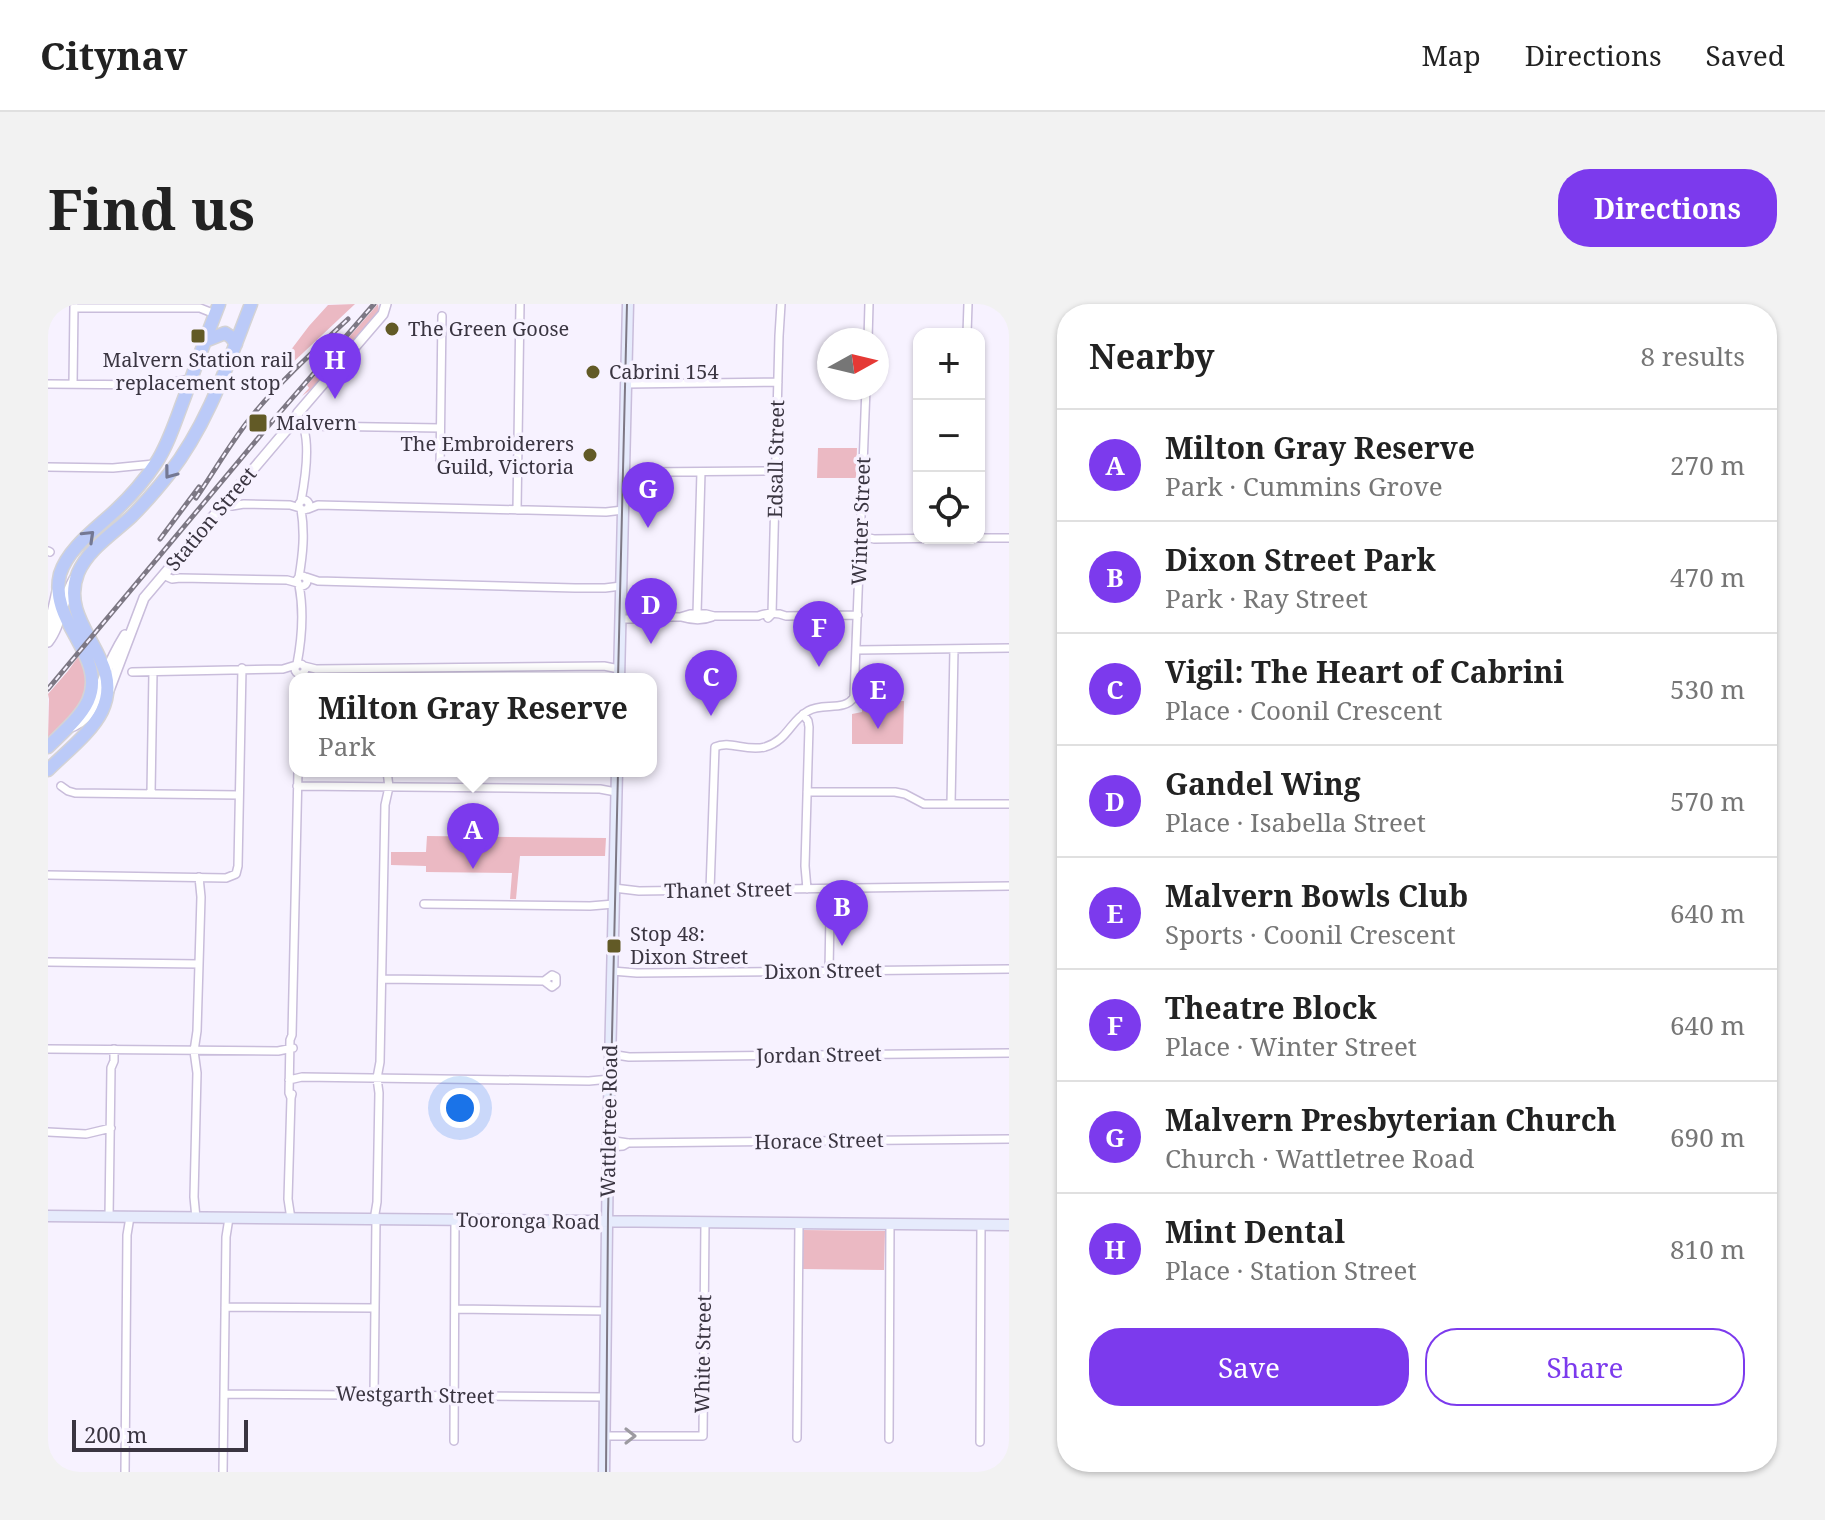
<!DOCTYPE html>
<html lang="en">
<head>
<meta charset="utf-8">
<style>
  :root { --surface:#fff; --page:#f2f2f2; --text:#222; --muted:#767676; --line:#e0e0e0; --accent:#7c3aed }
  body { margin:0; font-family:"Noto Serif",serif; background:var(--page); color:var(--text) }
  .controls { position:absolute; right:24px; top:24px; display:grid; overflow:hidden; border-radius:16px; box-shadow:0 2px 6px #0004 }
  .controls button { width:72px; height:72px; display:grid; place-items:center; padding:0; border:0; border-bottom:2px solid var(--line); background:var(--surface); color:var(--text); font:40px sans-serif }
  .compass { position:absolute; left:769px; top:24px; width:72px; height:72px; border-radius:50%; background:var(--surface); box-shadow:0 2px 6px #0004; rotate:82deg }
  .scale { position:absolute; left:24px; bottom:20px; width:176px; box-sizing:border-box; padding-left:8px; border:4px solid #3a3541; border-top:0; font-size:22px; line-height:28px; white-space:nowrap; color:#3a3541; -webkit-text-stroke:6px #f7f2ff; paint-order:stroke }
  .you { position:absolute; left:412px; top:804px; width:28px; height:28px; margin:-20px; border:6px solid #fff; border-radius:50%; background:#1a73e8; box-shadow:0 0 0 12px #1a73e833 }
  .badge { display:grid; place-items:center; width:52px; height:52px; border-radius:50%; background:var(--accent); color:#fff; font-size:26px; font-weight:700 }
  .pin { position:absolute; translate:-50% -66px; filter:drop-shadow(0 2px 4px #0008) }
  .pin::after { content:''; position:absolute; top:42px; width:28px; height:24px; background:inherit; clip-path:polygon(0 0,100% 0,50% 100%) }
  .popup { position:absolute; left:241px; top:369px; width:368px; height:104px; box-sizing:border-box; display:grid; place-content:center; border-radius:16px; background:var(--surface); filter:drop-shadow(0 2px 6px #0005); font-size:26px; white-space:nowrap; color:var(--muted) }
  .popup b { font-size:30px; color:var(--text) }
  .popup::after { content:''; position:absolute; left:50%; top:100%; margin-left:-16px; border:16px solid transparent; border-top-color:var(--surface) }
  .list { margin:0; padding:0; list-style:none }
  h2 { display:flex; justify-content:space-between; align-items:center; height:104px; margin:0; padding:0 32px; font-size:34px }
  h2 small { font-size:26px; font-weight:400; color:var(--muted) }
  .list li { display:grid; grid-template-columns:52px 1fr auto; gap:24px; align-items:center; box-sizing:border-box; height:112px; padding:0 32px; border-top:2px solid var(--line) }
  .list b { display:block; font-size:30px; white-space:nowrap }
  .list p { margin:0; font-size:26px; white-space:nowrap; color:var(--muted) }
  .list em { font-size:26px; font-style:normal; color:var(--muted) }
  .actions { display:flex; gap:16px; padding:24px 32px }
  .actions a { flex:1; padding:18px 0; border:2px solid var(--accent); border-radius:32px; text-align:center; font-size:28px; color:var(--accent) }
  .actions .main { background:var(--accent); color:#fff }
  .icon { flex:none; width:44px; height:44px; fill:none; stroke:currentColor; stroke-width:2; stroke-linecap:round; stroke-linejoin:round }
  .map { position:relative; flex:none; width:961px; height:1168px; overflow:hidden; border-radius:32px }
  header { display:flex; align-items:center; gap:48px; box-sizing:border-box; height:112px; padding:0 40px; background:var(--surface); border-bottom:2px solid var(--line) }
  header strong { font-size:38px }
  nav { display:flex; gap:44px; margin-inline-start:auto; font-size:28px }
  .intro { display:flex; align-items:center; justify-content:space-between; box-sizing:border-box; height:192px; padding:0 48px }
  h1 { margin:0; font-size:56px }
  .button { padding:20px 36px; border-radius:32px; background:var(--accent); color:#fff; font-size:28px; font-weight:700 }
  main { display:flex; gap:48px; padding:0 48px }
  aside { flex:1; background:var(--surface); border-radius:32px; box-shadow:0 2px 6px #0004 }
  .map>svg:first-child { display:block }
</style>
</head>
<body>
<header>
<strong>Citynav</strong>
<nav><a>Map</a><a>Directions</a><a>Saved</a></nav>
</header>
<div class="intro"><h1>Find us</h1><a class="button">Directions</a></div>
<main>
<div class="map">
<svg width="961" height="1168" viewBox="0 0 961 1168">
  <rect width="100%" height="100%" fill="#f7f2ff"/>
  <path fill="#ebb9c3" d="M307,0L239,64L233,59L261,22L280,1Z
    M330,0L331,7L265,84L254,92L261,84L259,81Z
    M770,144H809L808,174H769Z
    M32,350C34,356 37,363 38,369C42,397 17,417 0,435L1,395L0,390L20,367Z
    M814,397H856L855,440H804V410L814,408Z
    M379,532L558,534L557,552H472L468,595H462L464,569L378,568V562L343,561V548H378Z
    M755,926L837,927L836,966L754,965Z"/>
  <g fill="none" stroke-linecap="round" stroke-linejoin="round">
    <g stroke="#c9bddb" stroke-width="10">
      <path id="minor" d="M26,4H152L167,10
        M919,30L920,0
        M820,36L821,0
        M0,80L109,81L143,75
        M25,80L26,2
        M578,80L730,78
        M249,112C265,128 257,176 253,197
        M258,125L266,122L392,124
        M392,162L394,12
        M0,163L65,164L106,160
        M576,171H590L595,168L727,167
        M251 201a5 5 0 1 1 10 0a5 5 0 1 1-10 0Z
        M177,198L184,202L196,200L242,201L252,204
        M260,205L270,201L558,208L575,206
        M469,206L472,0
        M813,232L826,235L907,234
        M931,234H961
        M0,247L2,248
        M115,271L124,275L132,274L239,276L250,279
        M249 277a5 5 0 1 1 10 0a5 5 0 1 1-10 0Z
        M251,273C255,249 257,229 253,205
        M258,273L270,277L527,284H557L573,282
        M649,310L653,168
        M633,313C643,316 654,317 664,313
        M720,314L724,310L731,32L733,0
        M572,315H612L614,313H632L642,310H658L666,312H710C718,309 729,308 738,312L810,311
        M809,346L961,344
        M247 365a5 5 0 1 1 10 0a5 5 0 1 1-10 0Z
        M249,360C254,334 256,307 251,281
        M256,362L268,365L556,362L571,365
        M84,368L235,365L248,361
        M755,410L760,417L761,423L757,562L759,585
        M13,482L20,487L27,489L191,491
        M249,482L552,485L568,488
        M759,488H847L857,490L876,500H961
        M103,489L105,368
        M903,500L906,345
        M0,571L178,574L188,570L190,562L194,364
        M566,584L591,587L961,582
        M779,585L782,610L781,666
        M662,586L667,443C682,436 698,448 717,443C740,436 742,417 760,407C774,398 797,408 806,393L818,84
        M376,600L542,602L566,600
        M782,608L785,584
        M0,658L151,660
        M564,667L589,669L961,665
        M334,675L496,677L504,671L508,673V680L504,683L496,677
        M0,745L230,747L245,744
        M562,750L581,753L961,749
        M241,776L254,773L541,777L562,775
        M243,794L241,789L242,736L244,731L250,467
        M0,828L38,830L63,824
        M560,836L580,839L961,835
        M560,843L575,842L580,839
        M61,913L63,764L66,757V745
        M148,914L146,893L149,769L146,747L149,727L153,593L151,573
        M243,915L240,895L243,794L244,790
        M326,916L329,898L331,789L329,774L332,758L337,501L341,483L339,467
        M177,1003L327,1004
        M407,1005L558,1007
        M176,1090L557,1093
        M326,1091L328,916
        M557,1132H655L657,919
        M749,1134L751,919
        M841,1135L842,920
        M406,1137L407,917
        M932,1138L933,921
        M77,1168L79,931L82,913
        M175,1168L178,933L181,914"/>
    </g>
    <g stroke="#c9bddb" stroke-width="12">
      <path id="tertiary" d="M0,327L9,287
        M0,338C14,320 14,295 26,275
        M60,389L96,294L246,117L250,109L335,10L338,0
        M20,424C46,416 47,395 56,373C62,358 69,344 77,331"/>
    </g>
    <g stroke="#c9bddb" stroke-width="13">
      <path id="secondary" d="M571,375L580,0
        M0,912L961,921
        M556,1168L560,843L569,467"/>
    </g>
    <g stroke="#d4d3d5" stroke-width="15">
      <path id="trunk" d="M157,37L177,29L183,33L188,40
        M0,443C14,429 32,414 40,397C60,352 0,319 12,270C20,244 49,224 68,206C83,192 96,177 108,159C121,139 128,115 137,92C148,61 159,31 171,0
        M0,466C17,449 44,428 54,407C79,354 9,322 30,269C40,245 66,229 84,212C97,199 109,185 121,170C160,120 180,59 203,0"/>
    </g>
    <use href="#minor" stroke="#fff" stroke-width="7"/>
    <use href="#tertiary" stroke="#fff" stroke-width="9"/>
    <use href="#secondary" stroke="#e6ebfc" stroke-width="10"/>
    <use href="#trunk" stroke="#bbcaf8" stroke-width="12"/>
    <path stroke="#7d7884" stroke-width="2" d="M570,375L579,0
      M558,1168L560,910L570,467"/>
    <g stroke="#7d7884" stroke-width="5">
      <path id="rail" d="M148,194C168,165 185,134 208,107C236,74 268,45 300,15
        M112,235L151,183
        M0,385L227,114L326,0"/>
    </g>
    <use href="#rail" stroke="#f7f2ff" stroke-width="2" stroke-dasharray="6" stroke-linecap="butt"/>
  </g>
  <defs><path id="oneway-chevron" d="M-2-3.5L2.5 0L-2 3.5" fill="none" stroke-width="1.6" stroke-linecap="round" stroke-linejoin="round" transform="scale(2)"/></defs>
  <g stroke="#747893">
    <use href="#oneway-chevron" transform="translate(122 169) rotate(127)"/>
    <use href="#oneway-chevron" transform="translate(41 232) rotate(-44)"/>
  </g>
  <use stroke="#9c9aa0" href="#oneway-chevron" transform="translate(582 1132)"/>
  <g fill="#625a26" stroke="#f7f2ff" stroke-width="3">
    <circle cx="344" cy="25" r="8"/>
    <rect x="142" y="24" width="16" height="16" rx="4"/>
    <circle cx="545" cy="68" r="8"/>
    <rect x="200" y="109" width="20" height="20" rx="4"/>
    <circle cx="542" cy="151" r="8"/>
    <rect x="558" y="634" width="16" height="16" rx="4"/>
  </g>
  <g text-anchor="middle" stroke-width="7" stroke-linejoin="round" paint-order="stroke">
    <g font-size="20" fill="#3a3541" stroke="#f7f2ff" text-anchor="start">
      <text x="360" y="32">The Green Goose</text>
      <text x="150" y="63" text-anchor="middle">Malvern Station rail<tspan x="150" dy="23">replacement stop</tspan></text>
      <text x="561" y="75">Cabrini 154</text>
      <text x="228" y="126">Malvern</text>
      <text x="526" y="147" text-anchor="end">The Embroiderers<tspan x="526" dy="23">Guild, Victoria</tspan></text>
      <text x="582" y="637">Stop 48:<tspan x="582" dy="23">Dixon Street</tspan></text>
    </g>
    <g font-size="20" fill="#3a3541" stroke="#f7f2ff">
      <text transform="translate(728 155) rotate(-89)" y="7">Edsall Street</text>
      <text transform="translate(163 215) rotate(-50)" y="7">Station Street</text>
      <text transform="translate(813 217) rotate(-88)" y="7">Winter Street</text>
      <text transform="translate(680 586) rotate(-1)" y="7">Thanet Street</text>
      <text transform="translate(775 667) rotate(-1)" y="7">Dixon Street</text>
      <text transform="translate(771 751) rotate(-1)" y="7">Jordan Street</text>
      <text transform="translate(561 817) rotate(-89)" y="7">Wattletree Road</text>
      <text transform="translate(771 837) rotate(-1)" y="7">Horace Street</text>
      <text transform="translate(480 917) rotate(1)" y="7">Tooronga Road</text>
      <text transform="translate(655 1050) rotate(-89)" y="7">White Street</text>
      <text transform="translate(367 1091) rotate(1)" y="7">Westgarth Street</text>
    </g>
  </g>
</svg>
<div class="controls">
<button>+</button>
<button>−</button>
<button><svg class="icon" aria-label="locate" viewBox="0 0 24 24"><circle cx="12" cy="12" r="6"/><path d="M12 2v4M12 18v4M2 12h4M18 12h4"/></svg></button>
</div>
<svg class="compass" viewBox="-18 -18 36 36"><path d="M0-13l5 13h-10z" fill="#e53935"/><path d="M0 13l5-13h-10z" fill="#767676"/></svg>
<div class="scale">200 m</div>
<div class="you"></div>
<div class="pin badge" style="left:425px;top:565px">A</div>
<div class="popup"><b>Milton Gray Reserve</b>Park</div>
<div class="pin badge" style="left:794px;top:642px">B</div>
<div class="pin badge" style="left:663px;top:412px">C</div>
<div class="pin badge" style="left:603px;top:340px">D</div>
<div class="pin badge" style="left:830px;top:425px">E</div>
<div class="pin badge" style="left:771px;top:363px">F</div>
<div class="pin badge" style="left:600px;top:224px">G</div>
<div class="pin badge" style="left:287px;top:95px">H</div>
</div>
<aside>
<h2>Nearby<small>8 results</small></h2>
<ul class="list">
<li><span class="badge">A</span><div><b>Milton Gray Reserve</b><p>Park · Cummins Grove</p></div><em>270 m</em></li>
<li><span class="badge">B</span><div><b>Dixon Street Park</b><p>Park · Ray Street</p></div><em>470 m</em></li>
<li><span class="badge">C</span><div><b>Vigil: The Heart of Cabrini</b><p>Place · Coonil Crescent</p></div><em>530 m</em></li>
<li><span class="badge">D</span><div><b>Gandel Wing</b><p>Place · Isabella Street</p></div><em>570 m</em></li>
<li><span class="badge">E</span><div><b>Malvern Bowls Club</b><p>Sports · Coonil Crescent</p></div><em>640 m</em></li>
<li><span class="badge">F</span><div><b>Theatre Block</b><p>Place · Winter Street</p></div><em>640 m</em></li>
<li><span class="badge">G</span><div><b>Malvern Presbyterian Church</b><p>Church · Wattletree Road</p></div><em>690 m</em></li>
<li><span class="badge">H</span><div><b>Mint Dental</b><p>Place · Station Street</p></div><em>810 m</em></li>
</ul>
<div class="actions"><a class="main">Save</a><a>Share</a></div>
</aside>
</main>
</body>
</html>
